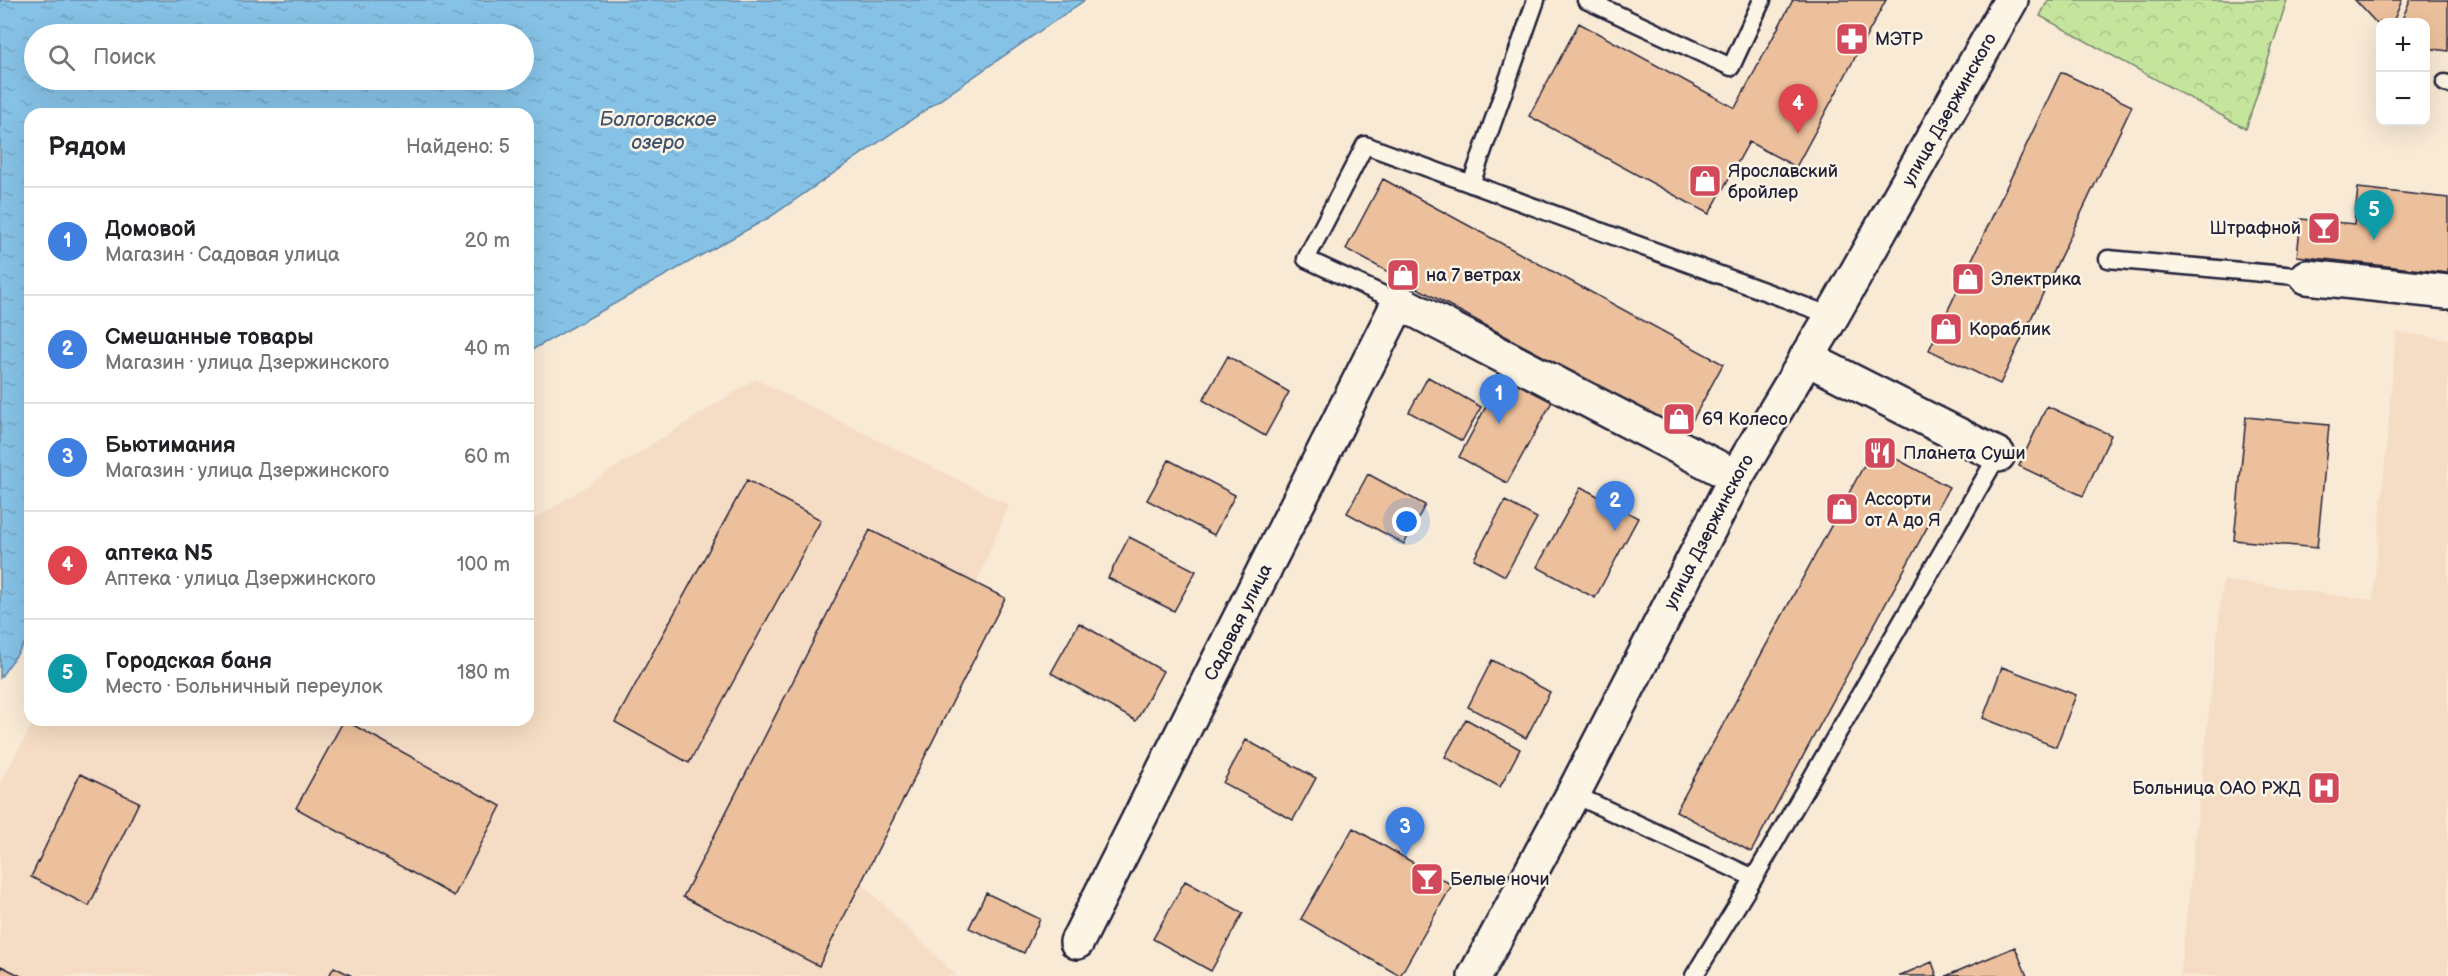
<!DOCTYPE html>
<html lang="ru">
<head>
<meta charset="utf-8">
<style>
  :root { --surface:#fff; --page:#f2f2f2; --text:#202124; --muted:#757577; --line:#e0e0e0; --accent:#d1495b }
  body { margin:0; font-family:"Balsamiq Sans",sans-serif; background:var(--page); color:var(--text) }
  .controls { position:absolute; right:18px; top:18px; display:grid; overflow:hidden; border-radius:12px; box-shadow:0 6px 24px #0002 }
  .controls button { width:54px; height:54px; display:grid; place-items:center; padding:0; border:0; border-bottom:2px solid var(--line); background:var(--surface); color:var(--text); font:30px sans-serif }
  .you { position:absolute; left:1407px; top:522px; width:21px; height:21px; margin:-15px; border:4px solid #fff; border-radius:50%; background:#1a73e8; box-shadow:0 0 0 9px #1a73e833 }
  .badge { display:grid; place-items:center; width:39px; height:39px; border-radius:50%; background:var(--accent); color:#fff; font-size:20px; font-weight:700 }
  .pin { position:absolute; translate:-50% -50px; filter:drop-shadow(0 2px 3px #0008) }
  .pin::after { content:''; position:absolute; top:32px; width:21px; height:18px; background:inherit; clip-path:polygon(0 0,100% 0,50% 100%) }
  .list { margin:0; padding:0; list-style:none }
  h2 { display:flex; justify-content:space-between; align-items:center; height:78px; margin:0; padding:0 24px; font-size:26px }
  h2 small { font-size:20px; font-weight:400; color:var(--muted) }
  .list li { display:grid; grid-template-columns:39px 1fr auto; gap:18px; align-items:center; box-sizing:border-box; height:108px; padding:0 24px; border-top:2px solid var(--line) }
  .list b { display:block; font-size:22px; white-space:nowrap }
  .list p { margin:0; font-size:20px; white-space:nowrap; color:var(--muted) }
  .list em { font-size:20px; font-style:normal; color:var(--muted) }
  .icon { flex:none; width:33px; height:33px; fill:none; stroke:currentColor; stroke-width:2; stroke-linecap:round; stroke-linejoin:round }
  .map { position:relative; flex:none; width:2448px; height:976px; overflow:hidden }
  .search { position:absolute; background:var(--surface); box-shadow:0 6px 24px #0002; left:24px; top:24px; width:510px; height:66px; display:flex; align-items:center; gap:15px; box-sizing:border-box; padding:0 21px; border-radius:33px; color:var(--muted); font-size:22px }
  .panel { position:absolute; background:var(--surface); box-shadow:0 6px 24px #0002; left:24px; top:108px; width:510px; height:618px; border-radius:18px }
  .map>svg:first-child { display:block }
</style>
</head>
<body>
<div class="map">
<svg width="2448" height="976" viewBox="0 0 2448 976">
  <defs>
    <pattern id="forest-crowns" width="20" height="18" patternUnits="userSpaceOnUse" patternTransform="scale(1.5)"><rect width="20" height="18" fill="#c5e59d"/><path d="M2 6a3 3 0 1 1 6 0M12 15a3 3 0 1 1 6 0" fill="none" stroke="#a9c488"/></pattern>
    <pattern id="water-ripples" width="26" height="14" patternUnits="userSpaceOnUse" patternTransform="scale(1.5)"><rect width="26" height="14" fill="#86c2e6"/><path d="M2 4q2-2 4 0t4 0M15 11q2-2 4 0t4 0" fill="none" stroke="#73a6c6"/></pattern>
  </defs>
  <rect width="100%" height="100%" fill="#f9ead6"/>
  <filter id="ink" filterUnits="userSpaceOnUse"><feTurbulence type="fractalNoise" baseFrequency=".0167" numOctaves="2"/><feDisplacementMap in="SourceGraphic" scale="12" xChannelSelector="R" yChannelSelector="G"/><feConvolveMatrix kernelMatrix="1 2 1 2 8 2 1 2 1" color-interpolation-filters="sRGB"/></filter>
  <g filter="url(#ink)">
    <path fill="#f5ddc5" d="M2396,332L2448,339V976H2180L2223,580L2373,600Z
      M755,379L1009,505L855,877L957,976H0V783L35,720H528V523Z"/>
    <path fill="url(#forest-crowns)" stroke="#74846c" stroke-width="1.5" d="M2048,0H2287L2246,129L2040,16Z"/>
    <path fill="url(#water-ripples)" stroke="#5e82a2" stroke-width="1.5" fill-rule="evenodd" d="M0,0H1085L770,217L528,352V114H30V636L0,678ZM34,34H524V80H34Z"/>
    <path fill="#ecc09c" stroke="#22223b" stroke-width="1.5" d="M1793,0H1886L1796,167L1749,142L1709,214L1529,116L1579,23L1735,108Z
      M2355,0H2402L2393,22H2380V27Z
      M2410,0H2448V51L2426,48V22H2401Z
      M2061,72L2132,106L2000,384L1929,350Z
      M1383,179L1723,364L1685,434L1346,249Z
      M2358,188L2448,198V273L2297,256L2301,219L2354,224Z
      M1228,356L1289,392L1265,436L1203,400Z
      M1505,371L1554,398L1507,483L1459,457Z
      M1428,377L1481,407L1462,441L1409,412Z
      M2047,406L2111,435L2083,496L2019,466Z
      M2246,417L2329,425L2317,548L2234,540Z
      M1874,447L1949,487L1751,852L1676,811Z
      M1169,460L1235,495L1214,535L1147,500Z
      M1368,474L1425,505L1404,544L1347,513Z
      M747,480L821,520L689,763L615,722Z
      M1581,487L1638,518L1595,598L1537,567Z
      M1505,501L1537,518L1505,576L1474,559Z
      M870,530L1005,598L819,966L683,897Z
      M1129,537L1196,571L1174,611L1108,578Z
      M1079,623L1163,671L1136,721L1051,673Z
      M1492,660L1550,692L1526,738L1468,707Z
      M2002,667L2076,695L2056,747L1983,718Z
      M1466,719L1520,749L1500,787L1445,757Z
      M344,720L501,806L454,896L296,808Z
      M1246,740L1316,778L1293,820L1223,783Z
      M80,774L139,802L89,906L31,877Z
      M1353,828L1452,885L1400,976L1301,919Z
      M1185,881L1243,913L1211,971L1153,939Z
      M986,893L1040,919L1024,953L969,928Z
      M2015,947L2027,976H1946Z
      M1932,962L1937,976H1899Z
      M1,966L21,976H0Z
      M334,967L352,976H329Z"/>
    <g fill="none" stroke-linecap="round" stroke-linejoin="round">
      <g stroke="#22223b" stroke-width="21">
        <path id="service" d="M1586,0L1731,67L1762,0
          M2445,83L2448,84
          M1471,184L1536,0
          M2108,259L2307,277
          M1399,302L1306,259L1365,145L1832,316
          M1573,794L1754,878L1998,455
          M1694,976L1754,878"/>
      </g>
      <g stroke="#22223b" stroke-width="38">
        <g id="minor">
          <path d="M2307,277L2448,292"/>
          <path d="M1806,358L1998,455"/>
          <path id="s1" d="M1077,942L1399,302L1736,477"/>
        </g>
      </g>
      <g stroke="#22223b" stroke-width="38">
        <g id="secondary">
          <path id="s2" d="M1475,976L1573,794L1736,477L1832,316L2011,0"/>
        </g>
      </g>
      <use href="#service" stroke="#fcf5e5" stroke-width="16"/>
      <use href="#minor" stroke="#fcf5e5" stroke-width="33"/>
      <use href="#secondary" stroke="#fcf5e5" stroke-width="33"/>
    </g>
  </g>
  <defs>
    <g id="pharmacy-square" transform="scale(1.725)"><rect x="-9" y="-9" width="18" height="18" rx="4" fill="#d1495b" stroke="#fcf5e5"/><path d="M-2-6h4v4h4v4h-4v4h-4v-4h-4v-4h4Z" fill="#fff"/></g>
    <g id="shop-square" transform="scale(1.725)"><rect x="-9" y="-9" width="18" height="18" rx="4" fill="#d1495b" stroke="#fcf5e5"/><path d="M-5-2.5h2.3a2.7 3.5 0 0 1 5.4 0H5L5.5 6h-11ZM-1.5-2.5h3a1.5 2.3 0 0 0-3 0Z" fill="#fff"/></g>
    <g id="bar-square" transform="scale(1.725)"><rect x="-9" y="-9" width="18" height="18" rx="4" fill="#d1495b" stroke="#fcf5e5"/><path d="M-6-5H6L.8 .8V4.5H3.5V6h-7V4.5H-.8V.8Z" fill="#fff"/></g>
    <g id="restaurant-square" transform="scale(1.725)"><rect x="-9" y="-9" width="18" height="18" rx="4" fill="#d1495b" stroke="#fcf5e5"/><path d="M-5-6h1v4h1v-4h1v4h1v-4h1v5L-1.5 .5V6h-2V.5L-5-1ZM5-6V6H3V1.5H1.5Q1.5-4 5-6Z" fill="#fff"/></g>
    <g id="hospital-square" transform="scale(1.725)"><rect x="-9" y="-9" width="18" height="18" rx="4" fill="#d1495b" stroke="#fcf5e5"/><path d="M-5-5h3v3.5h4V-5h3V5h-3V1.5h-4V5h-3Z" fill="#fff"/></g>
  </defs>
  <g fill-rule="evenodd">
    <use href="#pharmacy-square" x="1852" y="39"/>
    <use href="#shop-square" x="1705" y="181"/>
    <use href="#bar-square" x="2324" y="228"/>
    <use href="#shop-square" x="1403" y="275"/>
    <use href="#shop-square" x="1968" y="279"/>
    <use href="#shop-square" x="1946" y="329"/>
    <use href="#shop-square" x="1679" y="419"/>
    <use href="#restaurant-square" x="1880" y="453"/>
    <use href="#shop-square" x="1842" y="509"/>
    <use href="#hospital-square" x="2324" y="788"/>
    <use href="#bar-square" x="1427" y="879"/>
  </g>
  <g text-anchor="middle" stroke-width="5" stroke-linejoin="round" paint-order="stroke">
    <g font-size="18" fill="#22223b" stroke="#fcf5e5" text-anchor="start">
      <text x="1875" y="45">МЭТР</text>
      <text x="1728" y="177">Ярославский<tspan x="1728" dy="21">бройлер</tspan></text>
      <text x="2301" y="234" text-anchor="end">Штрафной</text>
      <text x="1426" y="281">на 7 ветрах</text>
      <text x="1991" y="285">Электрика</text>
      <text x="1969" y="335">Кораблик</text>
      <text x="1702" y="425">69 Колесо</text>
      <text x="1903" y="459">Планета Суши</text>
      <text x="1865" y="505">Ассорти<tspan x="1865" dy="21">от А до Я</tspan></text>
      <text x="2301" y="794" text-anchor="end">Больница ОАО РЖД</text>
      <text x="1450" y="885">Белые ночи</text>
    </g>
    <g font-size="18" fill="#22223b" stroke="#fcf5e5">
      <text dy="6" stroke="none"><textPath href="#s2" startOffset="988">улица Дзержинского</textPath></text>
      <text dy="6" stroke="none"><textPath href="#s2" startOffset="502">улица Дзержинского</textPath></text>
      <text dy="6" stroke="none"><textPath href="#s1" startOffset="358">Садовая улица</textPath></text>
    </g>
    <g font-size="20" font-style="italic" fill="#40526e" stroke="#fcf5e5">
      <text x="658" y="126">Бологовское<tspan x="658" dy="23">озеро</tspan></text>
    </g>
  </g>
</svg>
<div class="controls">
<button>+</button>
<button>−</button>
</div>
<div class="you"></div>
<div class="pin badge" style="left:1499px;top:424px;background:#3f7fe0">1</div>
<div class="pin badge" style="left:1615px;top:531px;background:#3f7fe0">2</div>
<div class="pin badge" style="left:1405px;top:857px;background:#3f7fe0">3</div>
<div class="pin badge" style="left:1798px;top:134px;background:#e0444e">4</div>
<div class="pin badge" style="left:2374px;top:240px;background:#0f9aa8">5</div>
<div class="search"><svg class="icon" aria-label="search" viewBox="0 0 24 24"><circle cx="10" cy="10" r="6"/><path d="M15 15l6 6"/></svg>Поиск</div>
<section class="panel">
<h2>Рядом<small>Найдено: 5</small></h2>
<ul class="list">
<li><span class="badge" style="background:#3f7fe0">1</span><div><b>Домовой</b><p>Магазин · Садовая улица</p></div><em>20 m</em></li>
<li><span class="badge" style="background:#3f7fe0">2</span><div><b>Смешанные товары</b><p>Магазин · улица Дзержинского</p></div><em>40 m</em></li>
<li><span class="badge" style="background:#3f7fe0">3</span><div><b>Бьютимания</b><p>Магазин · улица Дзержинского</p></div><em>60 m</em></li>
<li><span class="badge" style="background:#e0444e">4</span><div><b>аптека N5</b><p>Аптека · улица Дзержинского</p></div><em>100 m</em></li>
<li><span class="badge" style="background:#0f9aa8">5</span><div><b>Городская баня</b><p>Место · Больничный переулок</p></div><em>180 m</em></li>
</ul>
</section>
</div>
</body>
</html>
